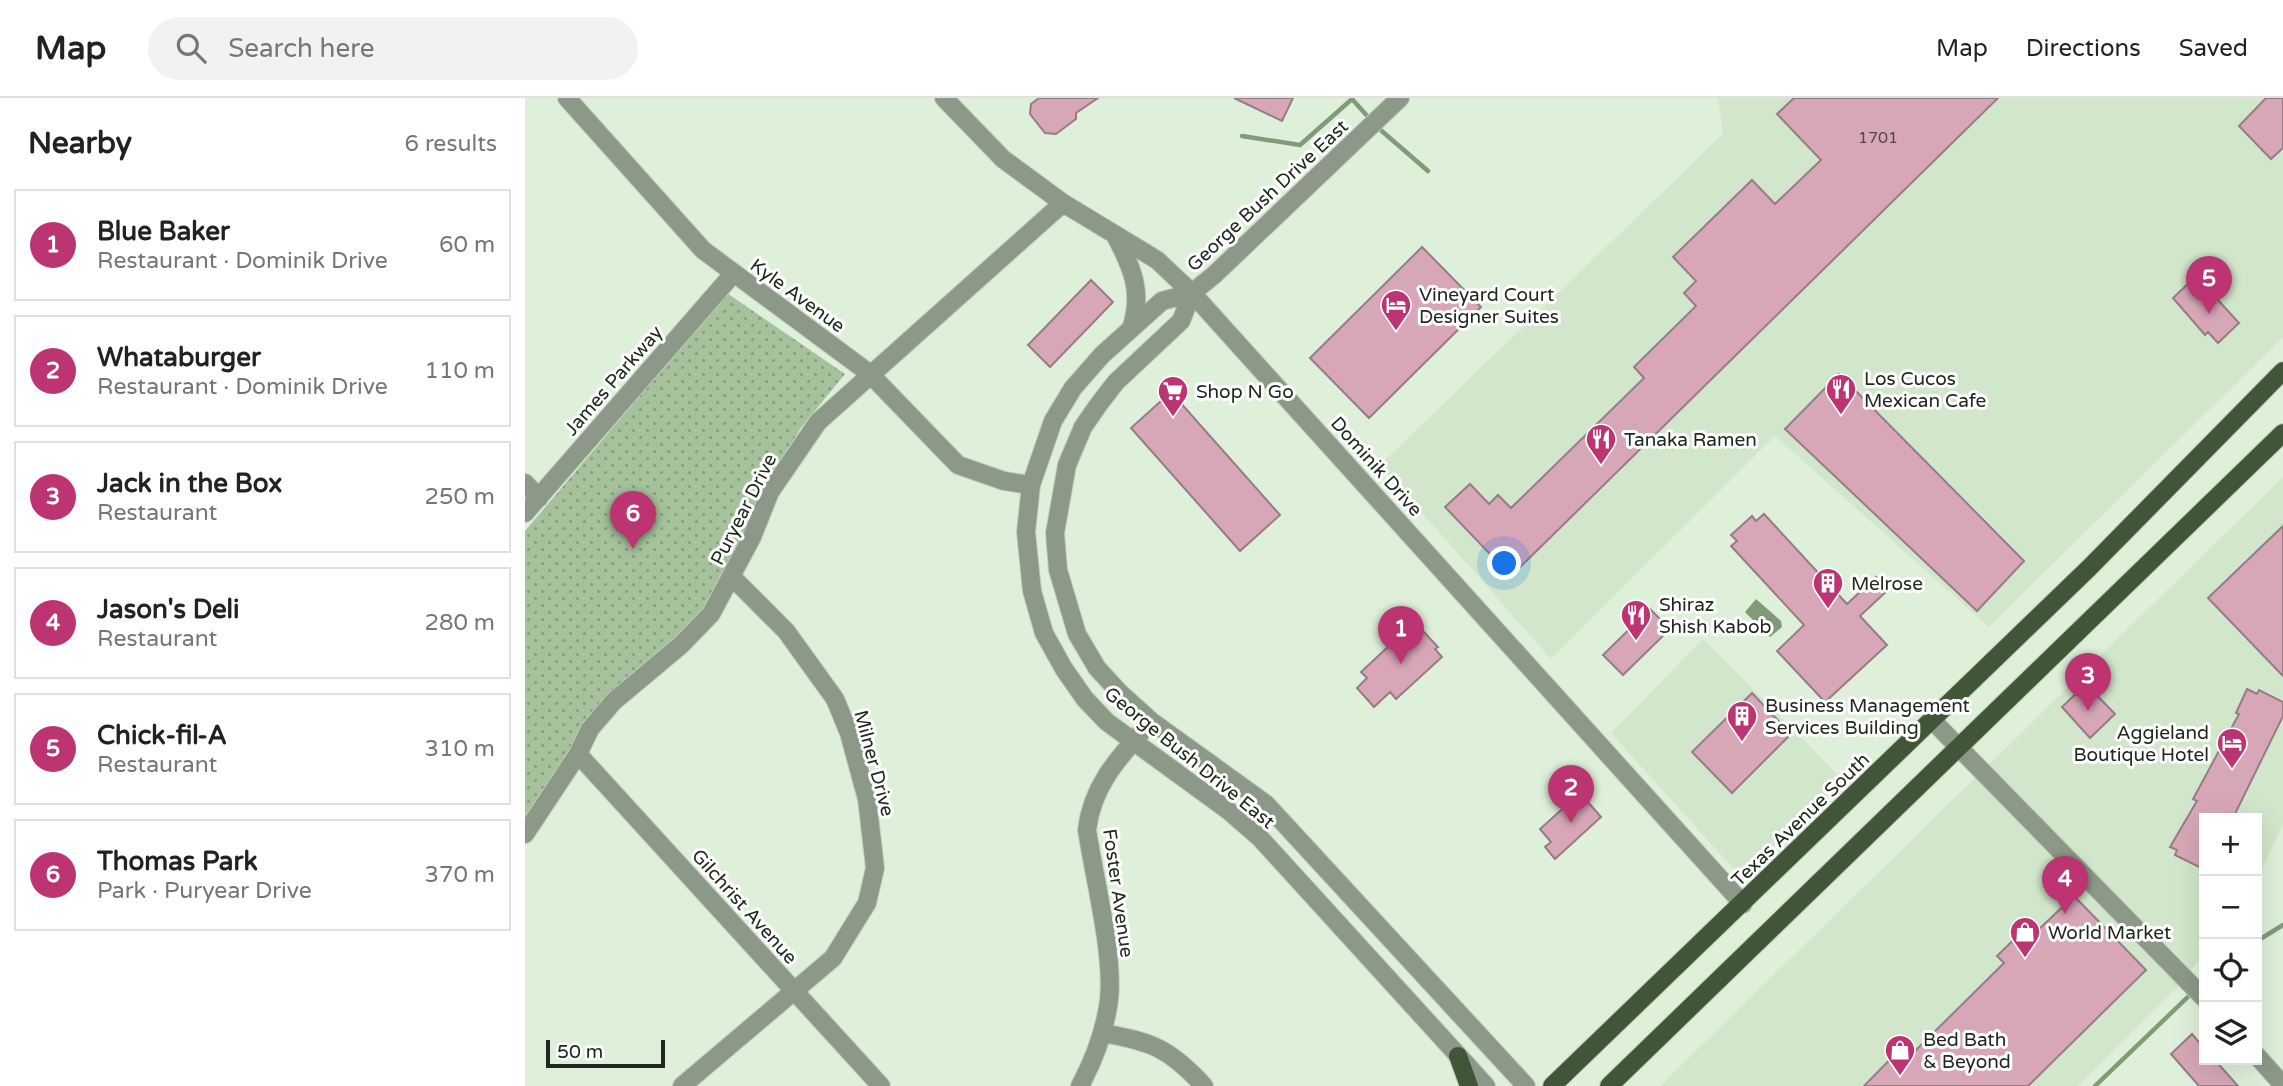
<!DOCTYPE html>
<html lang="en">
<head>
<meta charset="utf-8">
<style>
  :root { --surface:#fff; --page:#f2f2f2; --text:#222; --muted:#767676; --line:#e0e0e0; --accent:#bc3472 }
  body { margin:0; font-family:"Varela Round",sans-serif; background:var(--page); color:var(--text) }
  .controls { position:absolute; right:21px; bottom:21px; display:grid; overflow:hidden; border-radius:0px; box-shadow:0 7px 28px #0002 }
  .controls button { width:63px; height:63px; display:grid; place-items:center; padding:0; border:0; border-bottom:2px solid var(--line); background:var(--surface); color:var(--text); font:35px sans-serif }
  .scale { position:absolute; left:21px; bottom:18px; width:119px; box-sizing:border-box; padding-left:7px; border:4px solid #222820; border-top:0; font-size:19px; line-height:24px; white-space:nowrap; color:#222820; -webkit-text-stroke:5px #fff; paint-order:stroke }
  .you { position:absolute; left:980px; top:466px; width:24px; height:24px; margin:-18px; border:5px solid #fff; border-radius:50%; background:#1a73e8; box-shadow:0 0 0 10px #1a73e833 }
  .badge { display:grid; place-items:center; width:46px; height:46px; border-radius:50%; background:var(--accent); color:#fff; font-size:23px; font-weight:700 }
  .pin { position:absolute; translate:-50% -58px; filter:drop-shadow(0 2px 4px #0008) }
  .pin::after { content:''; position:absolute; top:37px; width:24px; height:21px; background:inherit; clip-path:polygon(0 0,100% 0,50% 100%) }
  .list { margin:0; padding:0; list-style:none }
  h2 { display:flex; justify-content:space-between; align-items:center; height:91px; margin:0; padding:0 28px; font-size:30px }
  h2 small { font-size:23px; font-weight:400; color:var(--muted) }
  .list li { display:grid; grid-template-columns:46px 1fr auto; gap:21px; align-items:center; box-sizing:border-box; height:112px; margin:0 14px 14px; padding:0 14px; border:2px solid var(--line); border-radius:0px }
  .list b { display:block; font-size:26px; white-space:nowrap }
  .list p { margin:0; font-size:23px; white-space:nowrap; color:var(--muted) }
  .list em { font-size:23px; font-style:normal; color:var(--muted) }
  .icon { flex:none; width:38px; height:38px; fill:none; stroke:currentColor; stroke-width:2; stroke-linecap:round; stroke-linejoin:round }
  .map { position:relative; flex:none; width:1758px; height:988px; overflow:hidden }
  header { display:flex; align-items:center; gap:42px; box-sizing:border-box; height:98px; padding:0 35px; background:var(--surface); border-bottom:2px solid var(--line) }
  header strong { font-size:33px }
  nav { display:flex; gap:38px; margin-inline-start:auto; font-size:24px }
  .search { width:490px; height:63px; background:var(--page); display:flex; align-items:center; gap:18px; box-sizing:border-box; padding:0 24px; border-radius:38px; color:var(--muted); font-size:26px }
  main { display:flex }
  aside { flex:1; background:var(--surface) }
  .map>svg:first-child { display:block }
</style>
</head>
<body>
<header>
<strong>Map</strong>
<div class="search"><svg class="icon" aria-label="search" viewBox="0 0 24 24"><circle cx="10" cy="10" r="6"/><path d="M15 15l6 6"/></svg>Search here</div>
<nav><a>Map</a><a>Directions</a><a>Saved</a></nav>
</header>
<main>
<aside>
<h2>Nearby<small>6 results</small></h2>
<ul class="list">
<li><span class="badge">1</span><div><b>Blue Baker</b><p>Restaurant · Dominik Drive</p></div><em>60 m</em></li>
<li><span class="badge">2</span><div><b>Whataburger</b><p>Restaurant · Dominik Drive</p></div><em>110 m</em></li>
<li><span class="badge">3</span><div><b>Jack in the Box</b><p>Restaurant</p></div><em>250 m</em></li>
<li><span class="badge">4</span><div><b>Jason's Deli</b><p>Restaurant</p></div><em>280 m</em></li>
<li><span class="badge">5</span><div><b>Chick-fil-A</b><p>Restaurant</p></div><em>310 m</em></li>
<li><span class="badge">6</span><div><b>Thomas Park</b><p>Park · Puryear Drive</p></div><em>370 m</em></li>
</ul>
</aside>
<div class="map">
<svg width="1758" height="988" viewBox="0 0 1758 988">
  <defs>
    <pattern id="park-dots" width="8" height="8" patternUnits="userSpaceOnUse" patternTransform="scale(1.75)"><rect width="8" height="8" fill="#a6c29c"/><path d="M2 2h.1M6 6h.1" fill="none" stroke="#879e7f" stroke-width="1.8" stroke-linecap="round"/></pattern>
    <pattern id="water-ripples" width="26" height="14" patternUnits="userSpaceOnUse" patternTransform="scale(1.75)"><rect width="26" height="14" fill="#809b76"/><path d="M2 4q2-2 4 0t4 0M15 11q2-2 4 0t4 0" fill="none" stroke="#687e60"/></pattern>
  </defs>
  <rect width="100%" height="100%" fill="#dff0da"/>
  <path fill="#d1e6ca" d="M1193,0H1758V239L1464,529L1250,338L1026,561L855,367L1198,36Z
    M1758,379V726L1732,781V720H1679V855L1651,891L1553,988H1135Z
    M1178,541L1319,683L1216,779L1086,635Z"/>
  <path fill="url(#park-dots)" d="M202,195L320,276L275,331L236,401L208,469L179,514L57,636L0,726V433Z"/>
  <path fill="url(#water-ripples)" d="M1231,501L1256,523L1257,529L1245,539L1220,514Z"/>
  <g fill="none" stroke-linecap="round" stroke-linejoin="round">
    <path stroke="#809b76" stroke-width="4.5" d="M851,28L903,73
      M717,38L775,47L827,1L845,21
      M1732,843L1758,827
      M1570,988L1668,894"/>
  </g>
  <path fill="#d8a7b7" stroke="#967c84" stroke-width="2" d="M514,0H573L551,15V21L531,36L520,35L505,16L506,6Z
    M709,0H768L757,23Z
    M1269,0H1473L986,478L920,409L945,386L964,406L973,397L986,410L1119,280L1109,269L1171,208L1159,195L1171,183L1148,159L1227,82L1250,106L1296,62L1252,16Z
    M1741,0H1758V50L1746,61L1714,28Z
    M897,149L956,209L844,320L785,260Z
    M1671,178L1714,225L1693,245L1683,234L1680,237L1648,200Z
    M566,182L588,204L525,269L503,247Z
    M1314,276L1499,463L1452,513L1260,331Z
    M646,294L755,417L715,453L606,330Z
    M1239,416L1322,506L1351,479L1363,492L1335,518L1362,547L1300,604L1252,553L1279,527L1206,448L1212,443L1206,437L1227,418L1231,423Z
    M1758,428V578L1683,500Z
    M1125,511L1145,531L1098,577L1078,557Z
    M893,533L895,536L898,533L913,549L910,551L917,559L871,601L865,594L849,609L832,590L842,580L836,574L866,546L872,552Z
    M1561,586L1590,616L1565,640L1537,609Z
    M1722,591L1732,596L1734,592L1758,604V618L1708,720H1679V763L1676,770L1650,757L1652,752L1645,749L1672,703L1668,701L1714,616L1711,615Z
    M1227,595L1266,636L1207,695L1167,654Z
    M1055,695L1076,719L1030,761L1020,749L1026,744L1015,731Z
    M1549,798L1621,872L1503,988H1339L1382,944L1390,953L1479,865L1472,858L1505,826L1512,833Z
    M1667,936L1679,950V962H1690L1713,988H1674L1646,956Z"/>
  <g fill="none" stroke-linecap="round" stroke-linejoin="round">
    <g stroke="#bdccb9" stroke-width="20">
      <path id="minor" d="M42,0L178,152L344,275L433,367L479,383L506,387
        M419,0L478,61L538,105L632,162L667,195L1218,806
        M875,0L689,177L667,195L637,203L577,257L548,290L528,323L506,387L501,434L507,493L519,535L539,571L560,601L582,624L704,713L735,740L961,988
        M591,139C608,171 618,195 606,231
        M667,195L656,223L591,284L574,306L558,329L542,367L530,435L533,472L552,536L572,570L595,595L626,623L741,706L1001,988
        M0,385L14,400
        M0,415L208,176
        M1407,622L1679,900
        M53,656L356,988
        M0,736L53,656L65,631L89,603L156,547L186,516L227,439L245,394L293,324L538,105
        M578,935C627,944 644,950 679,988
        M1732,958L1758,987
        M157,988L308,860L342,805L350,770L342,701L324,635L310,601L261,533L207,479
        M555,988C570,960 580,933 584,902C589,856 569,779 562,732C567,686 597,656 626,623"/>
    </g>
    <g stroke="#bdccb9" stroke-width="20">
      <path id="major" d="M933,958L944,988
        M1027,988L1564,470L1758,273
        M1084,988L1758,335"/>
    </g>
    <use href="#minor" stroke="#8c9888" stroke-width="18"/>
    <use href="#major" stroke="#415639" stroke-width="18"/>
  </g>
  <defs>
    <g id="hotel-pin" transform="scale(1.575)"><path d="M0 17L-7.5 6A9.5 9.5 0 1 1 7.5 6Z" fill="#bc3472" stroke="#fff"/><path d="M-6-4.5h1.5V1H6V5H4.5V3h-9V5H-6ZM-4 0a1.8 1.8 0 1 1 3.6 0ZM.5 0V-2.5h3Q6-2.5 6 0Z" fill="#fff"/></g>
    <g id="restaurant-pin" transform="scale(1.575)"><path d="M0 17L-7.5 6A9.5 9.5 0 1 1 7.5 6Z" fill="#bc3472" stroke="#fff"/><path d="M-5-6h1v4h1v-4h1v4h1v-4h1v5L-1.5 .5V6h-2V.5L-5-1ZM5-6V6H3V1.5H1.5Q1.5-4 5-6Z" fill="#fff"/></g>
    <g id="supermarket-pin" transform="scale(1.575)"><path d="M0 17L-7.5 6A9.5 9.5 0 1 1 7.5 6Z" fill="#bc3472" stroke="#fff"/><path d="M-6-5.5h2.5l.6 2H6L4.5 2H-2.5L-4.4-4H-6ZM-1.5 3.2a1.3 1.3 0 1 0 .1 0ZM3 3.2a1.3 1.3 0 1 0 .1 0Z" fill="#fff"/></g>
    <g id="building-pin" transform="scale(1.575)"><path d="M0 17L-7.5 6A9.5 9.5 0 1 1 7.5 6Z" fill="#bc3472" stroke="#fff"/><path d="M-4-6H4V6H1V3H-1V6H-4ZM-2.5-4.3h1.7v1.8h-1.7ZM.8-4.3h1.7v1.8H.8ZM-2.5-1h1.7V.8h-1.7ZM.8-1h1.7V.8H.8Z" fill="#fff"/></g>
    <g id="shop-pin" transform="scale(1.575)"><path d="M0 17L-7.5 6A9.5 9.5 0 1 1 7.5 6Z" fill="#bc3472" stroke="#fff"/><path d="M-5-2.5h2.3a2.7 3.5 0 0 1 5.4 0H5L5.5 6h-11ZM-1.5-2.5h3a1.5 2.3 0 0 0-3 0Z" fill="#fff"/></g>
  </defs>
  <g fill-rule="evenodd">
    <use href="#hotel-pin" x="871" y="207"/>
    <use href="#restaurant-pin" x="1316" y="291"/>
    <use href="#supermarket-pin" x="648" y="293"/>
    <use href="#restaurant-pin" x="1076" y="341"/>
    <use href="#building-pin" x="1303" y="485"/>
    <use href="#restaurant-pin" x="1111" y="517"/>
    <use href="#building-pin" x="1217" y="618"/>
    <use href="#hotel-pin" x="1707" y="645"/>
    <use href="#shop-pin" x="1500" y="834"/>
    <use href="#shop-pin" x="1375" y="952"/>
  </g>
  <g text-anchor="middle" stroke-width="6" stroke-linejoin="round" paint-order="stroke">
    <g font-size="16" fill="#504846">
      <text x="1353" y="45">1701</text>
    </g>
    <g font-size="19" fill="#222820" stroke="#fff">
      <text transform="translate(742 97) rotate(-43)" y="7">George Bush Drive East</text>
      <text transform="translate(273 197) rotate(36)" y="7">Kyle Avenue</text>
      <text transform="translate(88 282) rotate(-49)" y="7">James Parkway</text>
      <text transform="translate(852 368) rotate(48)" y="7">Dominik Drive</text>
      <text transform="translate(218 411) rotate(-63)" y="7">Puryear Drive</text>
      <text transform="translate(665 659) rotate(39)" y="7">George Bush Drive East</text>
      <text transform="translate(350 665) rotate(75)" y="7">Milner Drive</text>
      <text transform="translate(1275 721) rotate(-44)" y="7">Texas Avenue South</text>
      <text transform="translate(594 795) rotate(82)" y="7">Foster Avenue</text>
      <text transform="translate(220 808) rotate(48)" y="7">Gilchrist Avenue</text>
    </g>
    <g font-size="19" fill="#222820" stroke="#fff" text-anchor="start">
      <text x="894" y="203">Vineyard Court<tspan x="894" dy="22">Designer Suites</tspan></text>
      <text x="1339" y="287">Los Cucos<tspan x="1339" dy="22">Mexican Cafe</tspan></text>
      <text x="671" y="300">Shop N Go</text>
      <text x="1099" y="348">Tanaka Ramen</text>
      <text x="1326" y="492">Melrose</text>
      <text x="1134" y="513">Shiraz<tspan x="1134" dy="22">Shish Kabob</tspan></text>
      <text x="1240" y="614">Business Management<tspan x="1240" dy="22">Services Building</tspan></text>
      <text x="1684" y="641" text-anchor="end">Aggieland<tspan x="1684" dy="22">Boutique Hotel</tspan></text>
      <text x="1523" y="841">World Market</text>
      <text x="1398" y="948">Bed Bath<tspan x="1398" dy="22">&amp; Beyond</tspan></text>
    </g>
  </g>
</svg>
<div class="controls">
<button>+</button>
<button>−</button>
<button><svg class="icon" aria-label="locate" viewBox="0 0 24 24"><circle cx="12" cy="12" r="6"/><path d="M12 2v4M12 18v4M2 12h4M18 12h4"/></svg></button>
<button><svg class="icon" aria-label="layers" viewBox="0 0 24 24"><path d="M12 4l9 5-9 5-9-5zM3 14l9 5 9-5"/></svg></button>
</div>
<div class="scale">50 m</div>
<div class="you"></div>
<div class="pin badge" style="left:876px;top:566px">1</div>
<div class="pin badge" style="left:1046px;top:725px">2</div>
<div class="pin badge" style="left:1563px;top:613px">3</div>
<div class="pin badge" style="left:1540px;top:816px">4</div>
<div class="pin badge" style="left:1684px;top:216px">5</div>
<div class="pin badge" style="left:108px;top:451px">6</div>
</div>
</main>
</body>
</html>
